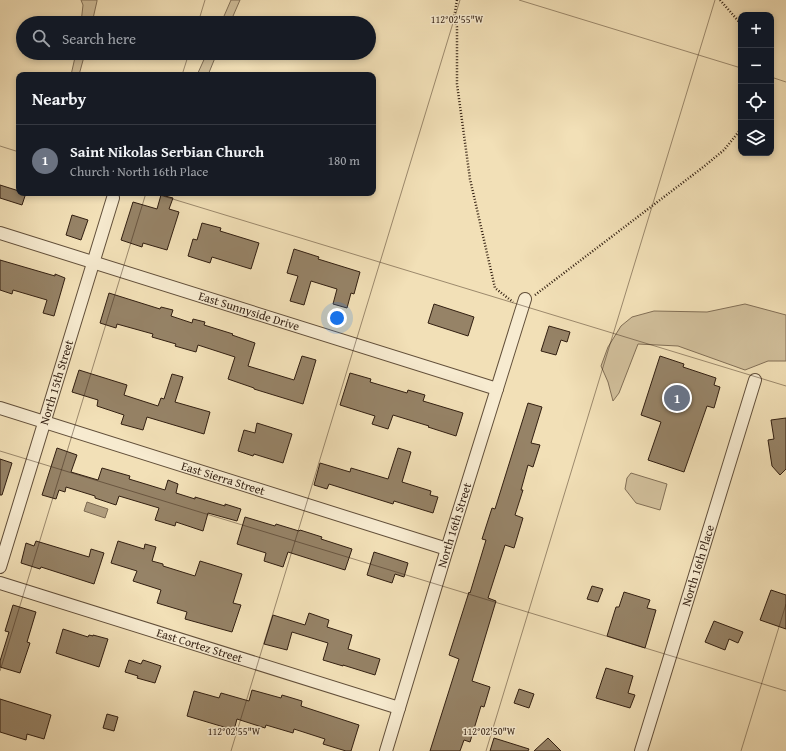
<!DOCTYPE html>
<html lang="en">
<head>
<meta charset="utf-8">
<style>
  :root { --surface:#171b24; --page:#20242c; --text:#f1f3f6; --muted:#9ea1a6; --line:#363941; --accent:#8c9099 }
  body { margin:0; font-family:"Gentium Book Plus",serif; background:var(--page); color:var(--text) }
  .controls { position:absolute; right:12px; top:12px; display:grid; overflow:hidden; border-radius:8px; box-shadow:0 2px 6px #0003 }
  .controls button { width:36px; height:36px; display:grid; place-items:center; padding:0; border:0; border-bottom:1px solid var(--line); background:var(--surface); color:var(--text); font:20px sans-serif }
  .you { position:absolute; left:337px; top:318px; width:14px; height:14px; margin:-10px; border:3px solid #fff; border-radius:50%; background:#1a73e8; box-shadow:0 0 0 6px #1a73e833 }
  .badge { display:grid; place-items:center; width:26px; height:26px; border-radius:50%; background:var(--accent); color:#fff; font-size:13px; font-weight:700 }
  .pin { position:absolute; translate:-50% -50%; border:2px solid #fff; box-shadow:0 1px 4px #0006 }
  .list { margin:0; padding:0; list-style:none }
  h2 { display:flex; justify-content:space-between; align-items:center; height:52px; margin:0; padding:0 16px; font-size:17px }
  h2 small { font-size:13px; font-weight:400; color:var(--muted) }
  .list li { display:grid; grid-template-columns:26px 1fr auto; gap:12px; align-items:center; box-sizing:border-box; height:72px; padding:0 16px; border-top:1px solid var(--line) }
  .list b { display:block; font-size:15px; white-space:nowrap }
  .list p { margin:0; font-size:13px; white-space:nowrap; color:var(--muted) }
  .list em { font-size:13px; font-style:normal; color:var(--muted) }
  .icon { flex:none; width:22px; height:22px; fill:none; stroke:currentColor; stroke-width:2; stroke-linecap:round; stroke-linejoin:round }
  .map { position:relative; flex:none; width:786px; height:751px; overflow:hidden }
  .search { position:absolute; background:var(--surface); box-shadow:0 2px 6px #0003; left:16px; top:16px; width:360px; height:44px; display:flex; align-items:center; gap:10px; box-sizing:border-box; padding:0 14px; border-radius:22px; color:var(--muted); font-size:15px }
  .panel { position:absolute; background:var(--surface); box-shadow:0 2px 6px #0003; left:16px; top:72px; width:360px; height:124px; border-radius:8px }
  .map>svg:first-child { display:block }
</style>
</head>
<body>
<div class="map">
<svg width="786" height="751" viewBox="0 0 786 751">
  <rect width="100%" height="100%" fill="#f2e0b7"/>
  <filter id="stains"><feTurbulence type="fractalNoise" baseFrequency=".005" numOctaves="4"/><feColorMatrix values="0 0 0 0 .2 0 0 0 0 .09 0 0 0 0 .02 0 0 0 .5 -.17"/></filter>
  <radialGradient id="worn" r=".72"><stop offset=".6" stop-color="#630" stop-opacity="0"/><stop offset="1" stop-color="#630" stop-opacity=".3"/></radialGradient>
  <path fill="#d1bf9b" stroke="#826f56" d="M81,0H97V1L92,23H81L83,5Z
    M231,0H240L230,23H221Z
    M76,53H85L79,75H71Z
    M207,53H217L208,75H197Z
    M745,304L786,315V361H768L745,370L678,346L638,344L619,393L613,401L608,382L601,366L608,347L621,326L632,317L654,311L707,312Z
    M631,473L667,484L660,510L636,503L625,489L627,478Z"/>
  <path fill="#b19e7f" stroke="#7e6b53" d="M87,502L108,509L105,518L84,511Z"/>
  <path fill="#968367" stroke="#321f11" d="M0,185L19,191V193H26L22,205L0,198Z
    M161,195L173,198L169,209L179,212L167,250L143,243L142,247L121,240L133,202L157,209Z
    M72,215L88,220L81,240L66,235Z
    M202,223L221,228L220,231L259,243L251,269L212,257L210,263L188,256L193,239L197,240Z
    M294,249L319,257L318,259L360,272L354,294L351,293L347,308L333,304L337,289L311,281L304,305L290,301L298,276L287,273Z
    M0,260L55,276V274L65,278L54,316L43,313L47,300L13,290L12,294L0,290Z
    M109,293L160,309L161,307L173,310L171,316L192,323L193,319L205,322L204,325L233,334L232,335L255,343L248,366L294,380L302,356L316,360L303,404L254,389V388L228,379L235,357L198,345L196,352L175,346L176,344L152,337L153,334L117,324L116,328L100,323Z
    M434,304L474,317L468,336L428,323Z
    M549,326L570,332L567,342L561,340L556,355L541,351Z
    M660,356L684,364L683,367L716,378L714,385L720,387L714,408L707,406L684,472L648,460L661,422L641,415Z
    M79,370L127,385L124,395L158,406L161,398L164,399L172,374L183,377L175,402L210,412L204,434L147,417L143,430L121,424L124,415L97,406L98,400L72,392Z
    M350,373L371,379L370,382L407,393L408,390L425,395L423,401L463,413L456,436L428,427L429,426L393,415L388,429L372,424L375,416L340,405Z
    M528,403L542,407L531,443L540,445L533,467L528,465L521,490H523L515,515L523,518L514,548L505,545L488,598L496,601L472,681L490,687L484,707L481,706L470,742L464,740L460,751H430L459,659L449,655L469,592L470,593L486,540L482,539L492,508L495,509Z
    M786,418V469L780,475L772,466L768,440L774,439L771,420Z
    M257,423L292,434L283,463L254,454L253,456L238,451L244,430L255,433Z
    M57,448L77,455L71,472L98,480L102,468L130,476L129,479L165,490L168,480L178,484L176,493L195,499V497L225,506V504L241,509L237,521L208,513L203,531L176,522L175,526L155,520L159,508L119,496L116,505L95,498V496L66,487L65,492L59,490L56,499L42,495Z
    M398,448L411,452L402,482L431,491L430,495L438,497L433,513L394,501L393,504L329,484L327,489L314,485L320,463L350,472L351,468L388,479Z
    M0,459L12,463L2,495H0Z
    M245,517L275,526L276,524L299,531L300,530L322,537L321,539L352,549L345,570L288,552L283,567L264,561L266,553L237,544Z
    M36,541L89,557L91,549L104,553L94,584L41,567L40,569L21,563L26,543L34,546Z
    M118,541L144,549L145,544L156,547L152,561L163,564V566L195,576L200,561L242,574L233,603L241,605L232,632L185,619L187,612L157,603L161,590L133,581L137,571L111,563Z
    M374,552L408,563L404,577L395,574L392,583L367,575Z
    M592,586L603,589L598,602L587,599Z
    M771,590L786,595V629L760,620Z
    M624,592L650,600L647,608L656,610L645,648L607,636L616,607H619Z
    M13,605L36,612L27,642L30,643L20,673L0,667V661L9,632L5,631Z
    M309,613L329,620L327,627L352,635L348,649L380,659L375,675L343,665V666L323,660L328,643L292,632L287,650L264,644L273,615L305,625Z
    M714,621L743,632L738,643L729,639L725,650L705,642Z
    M63,629L88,637L89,635L93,636V635L108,639L99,667L56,653Z
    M129,660L141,664L143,660L161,666L155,683L137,678L138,676L125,672Z
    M606,668L633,676L628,693L635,695L630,708L596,698Z
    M519,689L534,694L529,708L514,703Z
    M252,690L281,698L282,695L302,701L301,706L359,725L351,751H346L323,744L325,739L294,729L293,733L266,725L265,728L237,719L234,730L187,716L194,691L219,698L221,693L249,701Z
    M0,699L51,715L44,739L27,734L26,740L0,732Z
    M107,714L118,717L114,731L103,728Z
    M494,738L529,749L528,751H490Z
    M548,738L561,751H534Z"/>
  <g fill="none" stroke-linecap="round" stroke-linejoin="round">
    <g stroke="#624f3a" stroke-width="14">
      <g id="minor">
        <path id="s1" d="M0,233L497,389"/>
        <path id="s2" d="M0,408L447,549"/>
        <path id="s3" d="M0,567L113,198"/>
        <path id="s4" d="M0,583L399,708"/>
        <path id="s5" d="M386,751L447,549L525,299"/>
        <path id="s6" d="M641,751L755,380"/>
      </g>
    </g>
    <path stroke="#321f11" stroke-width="2.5" stroke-dasharray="1 2" stroke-linecap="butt" d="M457,0L454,18L457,27V84L470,179L495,288L513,302
      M720,0L741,24
      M535,295L702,168L724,150L741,129"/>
    <use href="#minor" stroke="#f7ebd0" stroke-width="12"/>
  </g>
  <path fill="none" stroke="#321f11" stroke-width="1" stroke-opacity="0.45" d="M519,0L741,68M198,23L205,0M182,75L189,53M771,77L786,82M0,146L19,152M153,193L786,386M0,451L786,691M0,671L146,193M231,751L460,0M486,751L715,0M741,751L786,604"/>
  <g text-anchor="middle" stroke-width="3" stroke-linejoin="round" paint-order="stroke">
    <g font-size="12" fill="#321f11" stroke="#f7ebd0">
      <text dy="4" stroke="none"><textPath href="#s1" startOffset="261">East Sunnyside Drive</textPath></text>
      <text dy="4" stroke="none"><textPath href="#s3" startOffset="193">North 15th Street</textPath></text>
      <text dy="4" stroke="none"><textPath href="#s2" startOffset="234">East Sierra Street</textPath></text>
      <text dy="4" stroke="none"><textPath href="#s5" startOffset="236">North 16th Street</textPath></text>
      <text dy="4" stroke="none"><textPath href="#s6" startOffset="194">North 16th Place</textPath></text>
      <text dy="4" stroke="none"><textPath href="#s4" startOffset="209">East Cortez Street</textPath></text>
    </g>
  </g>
  <g font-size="10" text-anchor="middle" fill="#321f11" stroke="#f7ebd0" stroke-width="3" stroke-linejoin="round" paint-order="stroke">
    <text x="457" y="23">112°02'55"W</text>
    <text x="234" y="735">112°02'55"W</text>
    <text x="489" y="735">112°02'50"W</text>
  </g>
  <rect width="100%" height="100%" filter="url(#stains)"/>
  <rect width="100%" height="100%" fill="url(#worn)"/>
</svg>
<div class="controls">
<button>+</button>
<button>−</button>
<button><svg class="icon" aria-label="locate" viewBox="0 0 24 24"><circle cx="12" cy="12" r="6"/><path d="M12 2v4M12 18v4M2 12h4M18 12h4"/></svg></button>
<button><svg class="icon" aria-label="layers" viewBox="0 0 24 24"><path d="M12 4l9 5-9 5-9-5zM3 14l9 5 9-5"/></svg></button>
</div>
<div class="you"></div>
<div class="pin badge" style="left:677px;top:398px;background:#6b7280">1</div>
<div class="search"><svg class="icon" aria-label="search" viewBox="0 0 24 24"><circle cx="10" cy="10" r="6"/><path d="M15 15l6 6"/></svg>Search here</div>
<section class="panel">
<h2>Nearby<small></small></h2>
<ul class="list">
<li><span class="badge" style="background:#6b7280">1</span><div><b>Saint Nikolas Serbian Church</b><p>Church · North 16th Place</p></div><em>180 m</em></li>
</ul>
</section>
</div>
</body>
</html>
